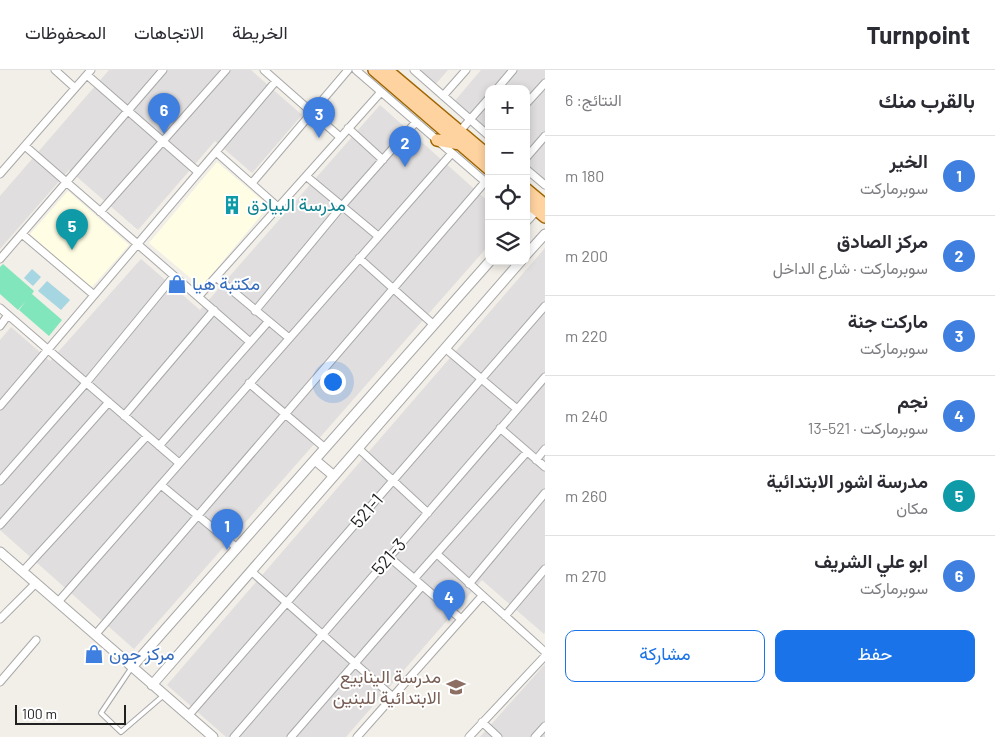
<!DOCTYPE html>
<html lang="ar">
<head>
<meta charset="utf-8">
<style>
  :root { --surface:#fff; --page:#f2f2f3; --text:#2b2b33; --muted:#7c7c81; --line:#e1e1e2; --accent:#1a73e8 }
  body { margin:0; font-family:Barlow,Vazirmatn,sans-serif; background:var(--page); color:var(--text); direction:rtl }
  .controls { position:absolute; right:15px; top:15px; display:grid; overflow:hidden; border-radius:10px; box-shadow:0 2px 8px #0003 }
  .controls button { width:45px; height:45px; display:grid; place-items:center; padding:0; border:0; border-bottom:1px solid var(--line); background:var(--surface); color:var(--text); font:25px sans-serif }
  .scale { position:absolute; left:15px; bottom:12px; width:111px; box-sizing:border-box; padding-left:5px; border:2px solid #212121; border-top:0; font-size:14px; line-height:18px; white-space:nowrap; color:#212121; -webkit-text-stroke:4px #fff; paint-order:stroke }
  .you { position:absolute; left:332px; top:311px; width:18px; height:18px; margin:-12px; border:4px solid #fff; border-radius:50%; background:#1a73e8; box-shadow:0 0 0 8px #1a73e833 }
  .badge { display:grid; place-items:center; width:32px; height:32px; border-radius:50%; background:var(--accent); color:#fff; font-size:16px; font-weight:700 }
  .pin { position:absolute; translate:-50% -41px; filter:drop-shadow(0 1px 2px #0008) }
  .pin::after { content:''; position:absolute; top:26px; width:18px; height:15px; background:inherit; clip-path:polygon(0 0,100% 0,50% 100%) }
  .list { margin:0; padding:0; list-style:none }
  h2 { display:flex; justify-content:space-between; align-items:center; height:65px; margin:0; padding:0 20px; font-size:21px }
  h2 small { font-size:16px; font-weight:400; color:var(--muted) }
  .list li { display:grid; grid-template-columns:32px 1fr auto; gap:15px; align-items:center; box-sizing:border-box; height:80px; padding:0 20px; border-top:1px solid var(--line) }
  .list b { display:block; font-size:19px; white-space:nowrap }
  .list p { margin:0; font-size:16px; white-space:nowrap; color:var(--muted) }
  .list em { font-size:16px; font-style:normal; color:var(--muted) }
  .actions { display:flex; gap:10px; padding:15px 20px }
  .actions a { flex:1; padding:11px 0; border:1px solid var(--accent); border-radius:10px; text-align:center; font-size:18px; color:var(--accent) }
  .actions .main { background:var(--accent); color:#fff }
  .icon { flex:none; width:28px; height:28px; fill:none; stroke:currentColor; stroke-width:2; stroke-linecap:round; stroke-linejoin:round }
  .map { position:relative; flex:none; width:545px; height:667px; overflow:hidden; direction:ltr }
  header { display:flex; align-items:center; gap:30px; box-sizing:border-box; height:70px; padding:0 25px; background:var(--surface); border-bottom:1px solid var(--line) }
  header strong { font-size:24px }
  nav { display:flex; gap:28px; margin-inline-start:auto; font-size:18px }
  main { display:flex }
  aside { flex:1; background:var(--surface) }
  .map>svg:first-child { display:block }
</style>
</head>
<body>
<header>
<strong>Turnpoint</strong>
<nav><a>الخريطة</a><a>الاتجاهات</a><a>المحفوظات</a></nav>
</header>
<main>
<aside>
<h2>بالقرب منك<small>النتائج: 6</small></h2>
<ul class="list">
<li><span class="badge" style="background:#3f7fe0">1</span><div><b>الخير</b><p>سوبرماركت</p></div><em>180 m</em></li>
<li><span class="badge" style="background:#3f7fe0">2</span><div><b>مركز الصادق</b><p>سوبرماركت · شارع الداخل</p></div><em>200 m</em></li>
<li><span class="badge" style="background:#3f7fe0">3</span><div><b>ماركت جنة</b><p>سوبرماركت</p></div><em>220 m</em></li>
<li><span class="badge" style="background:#3f7fe0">4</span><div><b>نجم</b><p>سوبرماركت · 521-13</p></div><em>240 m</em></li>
<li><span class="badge" style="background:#0f9aa8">5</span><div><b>مدرسة اشور الابتدائية</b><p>مكان</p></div><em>260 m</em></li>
<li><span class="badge" style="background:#3f7fe0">6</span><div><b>ابو علي الشريف</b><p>سوبرماركت</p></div><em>270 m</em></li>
</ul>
<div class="actions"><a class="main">حفظ</a><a>مشاركة</a></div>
</aside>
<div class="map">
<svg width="545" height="667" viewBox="0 0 545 667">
  <rect width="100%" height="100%" fill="#f2eee8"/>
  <path fill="#e0dede" d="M109,0H251L302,45L252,103L215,71L138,160L69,100L0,179V126Z
    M414,0H448L433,17Z
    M481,0H545V112L526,96V19H489V63L453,33Z
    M380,35L489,132V175L134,579L0,460V270L11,257L50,291L141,189L200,240Z
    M545,178V562L544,564L482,510L346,667H226L167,615Z
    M545,594V667H480Z"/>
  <path fill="#fffee4" d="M217,92L269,136L201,217L149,173Z
    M68,121L129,175L91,218L30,164Z"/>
  <path fill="#81e6bc" d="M3,194L34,221L32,224L62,250L49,266L19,240L26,231L18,240L0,224V197Z"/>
  <path fill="#a6d6e2" d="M32,199L41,207L33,216L24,208Z
    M47,211L70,230L61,240L38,221Z"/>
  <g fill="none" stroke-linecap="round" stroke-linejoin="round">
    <g stroke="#a8a8a8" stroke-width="6">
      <path id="service" d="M132,597L101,643L121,662L164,625"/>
    </g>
    <g stroke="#a8a8a8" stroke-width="9">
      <path id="minor" d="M55,0L75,18
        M264,0L340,67
        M356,0L489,115
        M414,0L489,66
        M87,5L198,102
        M497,19L513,0
        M443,26L466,0
        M526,34L545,13
        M348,58L383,90
        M460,61L489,28
        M25,76L250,272
        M216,82L278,137
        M526,88L545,66
        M526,99L545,115
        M0,104L91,0
        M306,106L378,166
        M252,113L348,0
        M100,142L226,0
        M22,164L94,225
        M359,188L434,255
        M0,189L163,0
        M216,207L289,268
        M198,227L381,22
        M0,238L179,393
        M255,241L341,137L416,52
        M0,256L8,245
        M445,278L517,339
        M249,313L325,378
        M0,336L276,11
        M124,346L214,240
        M500,358L545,397
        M159,376L268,252
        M358,378L428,443
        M536,390L545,379
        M0,411L86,313L174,206
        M161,415L237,478
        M0,455L109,332
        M437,484L545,582
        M389,487L461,549
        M23,501L147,366
        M251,501L393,627
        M414,509L527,382
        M469,514L545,423
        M58,532L452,83
        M505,546L545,499
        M0,549L36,513
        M95,565L485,112
        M0,612L36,570
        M188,646L545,236
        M482,652L498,667
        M234,667L545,307
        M291,667L422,516
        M357,667L482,526
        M469,667L545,586
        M535,667L545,656"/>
    </g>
    <g stroke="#a8a8a8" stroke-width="11">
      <path id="tertiary" d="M526,151L537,139
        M526,185L545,164
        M315,390L334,406
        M0,482L213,667
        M132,597L490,191
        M152,615L521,191"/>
    </g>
    <g stroke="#9f6600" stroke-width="14">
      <path id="primary" d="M374,0L489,99
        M387,0L489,86
        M437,70L460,74
        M526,119L545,135
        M526,131L545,147"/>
    </g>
    <use href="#service" stroke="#fff" stroke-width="4"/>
    <use href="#minor" stroke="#fff" stroke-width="7"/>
    <use href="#tertiary" stroke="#fff" stroke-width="9"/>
    <use href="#primary" stroke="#ffd3a0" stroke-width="11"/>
  </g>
  <defs>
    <g id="building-bare" transform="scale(1.5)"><path d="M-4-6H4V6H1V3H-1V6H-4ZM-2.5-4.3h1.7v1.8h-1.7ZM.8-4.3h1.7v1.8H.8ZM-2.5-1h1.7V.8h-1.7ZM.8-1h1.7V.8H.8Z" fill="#0f9aa8" stroke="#fff" stroke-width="2.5" paint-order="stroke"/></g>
    <g id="shop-bare" transform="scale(1.5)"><path d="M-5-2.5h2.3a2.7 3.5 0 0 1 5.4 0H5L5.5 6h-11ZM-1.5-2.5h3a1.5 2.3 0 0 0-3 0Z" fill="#3f7fe0" stroke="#fff" stroke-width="2.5" paint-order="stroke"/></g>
    <g id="school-bare" transform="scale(1.5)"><path d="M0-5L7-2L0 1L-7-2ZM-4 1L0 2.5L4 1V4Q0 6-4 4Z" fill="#8d6e63" stroke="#fff" stroke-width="2.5" paint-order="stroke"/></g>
  </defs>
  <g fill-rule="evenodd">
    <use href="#building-bare" x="232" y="135"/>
    <use href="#shop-bare" x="177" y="214"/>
    <use href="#shop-bare" x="94" y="584"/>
    <use href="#school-bare" x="456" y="617"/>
  </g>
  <g text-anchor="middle" stroke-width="4" stroke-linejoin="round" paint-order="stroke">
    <g font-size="18" fill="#0d838f" stroke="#fff" text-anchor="start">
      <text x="247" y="141">مدرسة البيادق</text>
    </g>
    <g font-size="18" fill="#366cbe" stroke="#fff" text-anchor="start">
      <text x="192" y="220">مكتبة هيا</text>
      <text x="109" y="590">مركز جون</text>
    </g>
    <g font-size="18" fill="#212121" stroke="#fff">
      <text transform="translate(367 441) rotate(-49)" y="6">521-1</text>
      <text transform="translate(389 487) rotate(-49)" y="6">521-3</text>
    </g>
    <g font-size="18" fill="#785e54" stroke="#fff" text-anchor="end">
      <text x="441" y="613">مدرسة الينابيع<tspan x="441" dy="21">الابتدائية للبنين</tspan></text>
    </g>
  </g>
</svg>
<div class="controls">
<button>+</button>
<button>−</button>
<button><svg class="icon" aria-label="locate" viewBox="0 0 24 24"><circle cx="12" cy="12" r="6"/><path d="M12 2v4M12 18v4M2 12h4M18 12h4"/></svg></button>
<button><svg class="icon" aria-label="layers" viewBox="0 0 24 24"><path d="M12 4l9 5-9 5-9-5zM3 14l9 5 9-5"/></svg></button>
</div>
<div class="scale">100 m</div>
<div class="you"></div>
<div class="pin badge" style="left:227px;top:480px;background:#3f7fe0">1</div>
<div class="pin badge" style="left:405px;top:97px;background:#3f7fe0">2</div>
<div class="pin badge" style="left:319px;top:68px;background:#3f7fe0">3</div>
<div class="pin badge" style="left:449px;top:551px;background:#3f7fe0">4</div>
<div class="pin badge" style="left:72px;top:180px;background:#0f9aa8">5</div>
<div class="pin badge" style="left:164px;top:64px;background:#3f7fe0">6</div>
</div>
</main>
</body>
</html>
